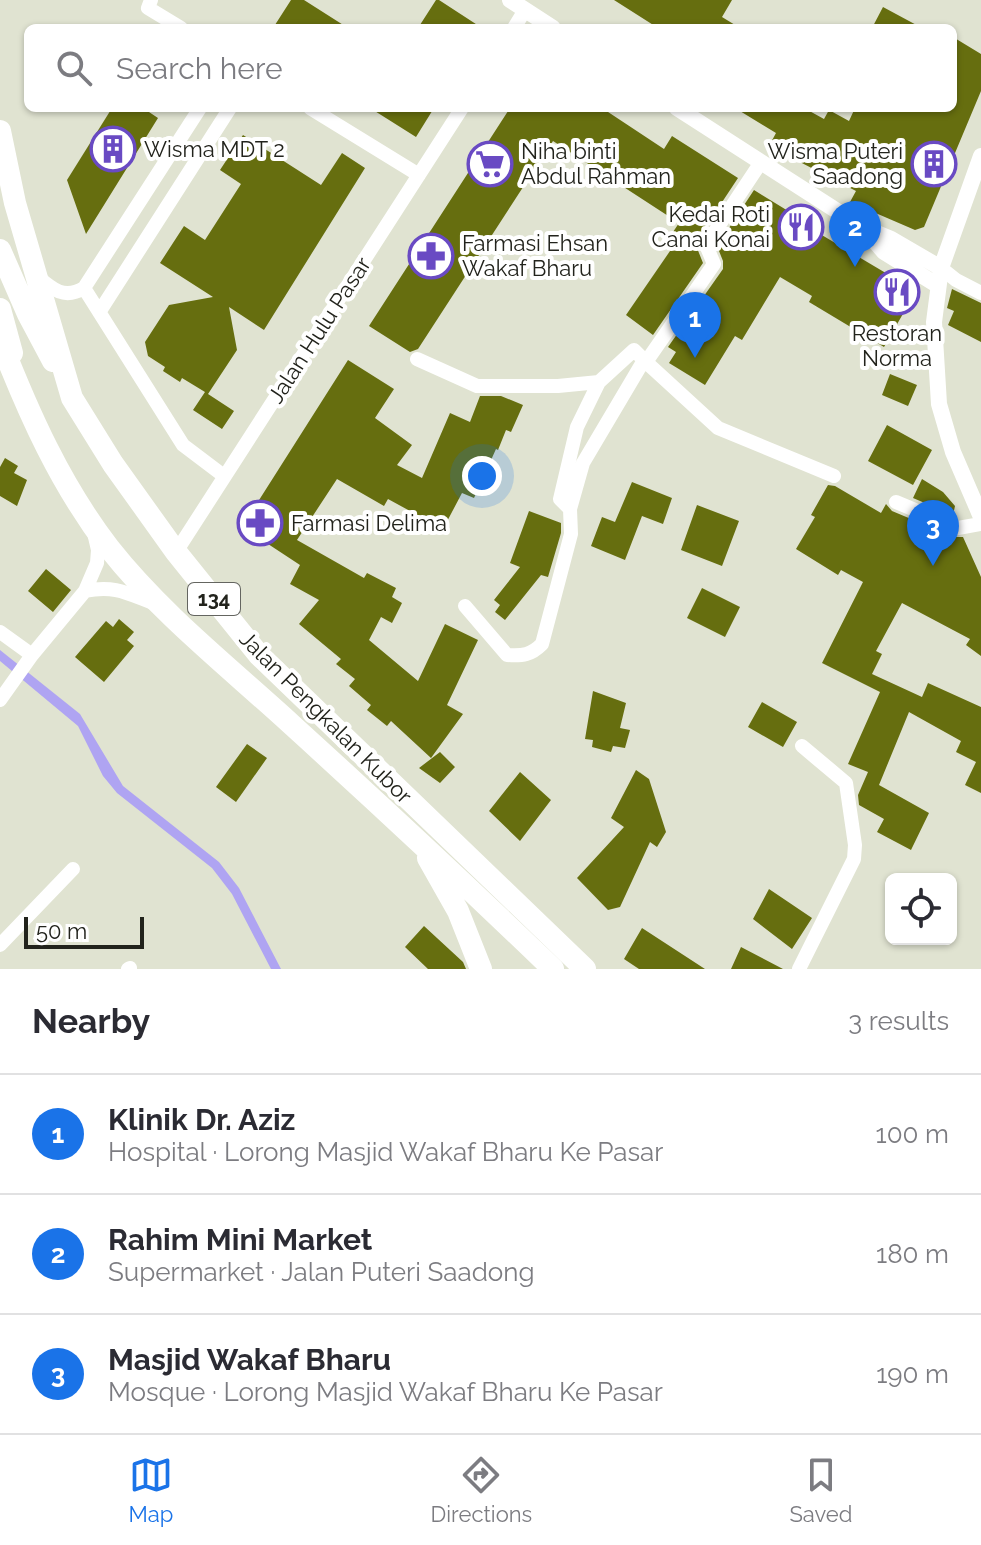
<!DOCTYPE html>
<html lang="en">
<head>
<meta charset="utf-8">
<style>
  :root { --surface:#fff; --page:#f2f2f3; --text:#2b2b33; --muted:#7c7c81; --line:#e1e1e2; --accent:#1a73e8 }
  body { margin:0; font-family:Raleway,sans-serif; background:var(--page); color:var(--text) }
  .controls { position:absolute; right:24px; bottom:24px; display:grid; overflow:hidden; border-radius:12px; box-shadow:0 2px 6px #0004 }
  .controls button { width:72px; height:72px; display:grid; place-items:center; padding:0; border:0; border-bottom:2px solid var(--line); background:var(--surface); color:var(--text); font:40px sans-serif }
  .scale { position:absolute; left:24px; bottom:20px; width:120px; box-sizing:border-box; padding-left:8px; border:4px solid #22231c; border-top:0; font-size:22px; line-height:28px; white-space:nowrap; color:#22231c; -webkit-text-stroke:6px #fff; paint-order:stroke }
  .you { position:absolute; left:482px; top:476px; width:28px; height:28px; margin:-20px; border:6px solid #fff; border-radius:50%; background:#1a73e8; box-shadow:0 0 0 12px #1a73e833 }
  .badge { display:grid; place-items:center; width:52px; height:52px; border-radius:50%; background:var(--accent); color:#fff; font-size:26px; font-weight:700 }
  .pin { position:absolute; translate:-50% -66px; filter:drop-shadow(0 2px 4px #0008) }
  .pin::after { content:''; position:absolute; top:42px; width:28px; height:24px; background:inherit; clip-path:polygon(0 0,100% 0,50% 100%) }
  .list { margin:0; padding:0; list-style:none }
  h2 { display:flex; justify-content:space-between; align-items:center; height:104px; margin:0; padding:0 32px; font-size:34px }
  h2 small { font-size:26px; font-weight:400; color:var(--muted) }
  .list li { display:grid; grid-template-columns:52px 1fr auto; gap:24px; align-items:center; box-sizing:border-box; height:120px; padding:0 32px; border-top:2px solid var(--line) }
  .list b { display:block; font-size:30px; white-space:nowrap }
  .list p { margin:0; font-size:26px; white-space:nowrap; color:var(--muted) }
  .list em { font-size:26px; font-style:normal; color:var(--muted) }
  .icon { flex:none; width:44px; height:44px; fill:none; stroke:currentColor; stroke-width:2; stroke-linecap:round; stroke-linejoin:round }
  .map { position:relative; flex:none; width:981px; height:969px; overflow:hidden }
  .search { position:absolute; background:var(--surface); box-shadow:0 2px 6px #0004; left:24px; right:24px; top:24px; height:88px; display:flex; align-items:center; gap:20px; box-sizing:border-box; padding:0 28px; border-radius:12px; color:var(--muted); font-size:30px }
  .sheet { height:464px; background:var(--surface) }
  nav { display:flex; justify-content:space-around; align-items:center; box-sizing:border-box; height:112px; border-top:2px solid var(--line); background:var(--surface); font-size:22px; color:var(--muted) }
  nav a { display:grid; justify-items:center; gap:4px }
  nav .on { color:var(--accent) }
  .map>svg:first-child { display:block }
</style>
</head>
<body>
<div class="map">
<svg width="981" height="969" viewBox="0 0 981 969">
  <rect width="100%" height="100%" fill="#e0e3d1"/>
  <path fill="#afa4f2" d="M0,650L80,714L123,786L219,862L239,888L281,969H271L232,894L212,868L117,793L103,776L78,726L0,661Z"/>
  <path fill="#666e0f" d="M291,0H304L348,28H273Z
    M436,0H439L482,28H418Z
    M614,0H732L722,17L740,28H658Z
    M883,7L922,28H872Z
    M953,37L981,54V91L924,227L915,230L850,202L856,191L769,146L776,133L735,108H804L824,119L829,110L849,121L855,108H953Z
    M112,108H143L158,118L86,234L67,180Z
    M370,108H434L416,137Z
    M510,108H602L664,149L672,136L738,178L697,240V248L703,263L653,335L626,315L670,251L663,247L679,223L553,141L418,349L410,352L369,326Z
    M243,135L321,185L342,153L365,168L264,330L229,307L237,350L208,394L234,411L222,429L193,410L205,392L182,378L180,382L163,371L165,367L148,356L145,342L169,305L213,297L160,263L184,226L205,240L241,184L220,170Z
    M754,190L811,225L810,228L916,291L884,347L809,302L812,296L780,277L742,340L735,336L705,385L669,363L676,352L668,347L723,269V261L717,246Z
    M952,289L981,303V342L948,325L954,311L947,308Z
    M348,360L394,389L375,418L412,445L397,465L422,478L450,413L470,422L480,396H501L523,405L511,432L506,430L498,450L496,449L474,498L462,493L443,529L388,499L384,506L337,479L297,540L364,578L367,573L396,588L392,597L402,603L392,623L381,617L369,640L418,681L445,624L478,640L447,705L463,714L431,758L391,721L387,726L367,710L371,705L349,686L355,679L336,664L341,659L299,624L319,600L290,584L300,565L242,527Z
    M890,374L917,385L908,406L882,395Z
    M887,425L932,450L913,485L868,461Z
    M5,458L18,466L14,473L27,480L17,506L0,496V467Z
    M922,479L943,492L955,506L953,515L913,498Z
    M632,482L672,498L663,524L642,516L625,560L591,546L602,517L615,522Z
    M828,485L835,486L881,513L886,504L892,511L954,537H963L981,577V656L966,645L970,639L902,603L876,651L882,654L872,674L922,697L928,683L981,707V793L965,785L976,762L956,752L961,741L909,712L879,785L929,813L911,850L877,832L884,819L859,805L858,795L868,772L848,764L880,692L822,663L863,582L841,570L838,575L796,549L815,517L811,515Z
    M697,505L739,521L722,566L681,550Z
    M529,511L561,523V533L548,577L541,575L505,620L495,612L500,605L494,600L520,567L510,563Z
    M46,569L71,590L53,612L28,591Z
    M702,588L740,607L725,637L687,618Z
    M119,619L134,632L127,640L134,646L104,682L75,657L106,621L113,627Z
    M593,691L626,703L620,728L630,730L625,748L613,746L611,752L592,747L593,740L585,739Z
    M762,702L797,722L783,747L748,727Z
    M247,744L267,758L236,802L216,787Z
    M440,752L455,767L440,783L419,768Z
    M636,770L649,779L666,832L657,847L650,842L620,907L608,910L577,878L624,827L611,818Z
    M520,772L551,800L520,841L489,811Z
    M769,889L812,918L792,949L753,919Z
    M424,926L463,962L466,969H428L405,947Z
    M642,928L705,969H639L624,959Z
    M741,947L783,969H731Z"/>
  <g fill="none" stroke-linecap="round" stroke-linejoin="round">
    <path stroke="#fff" stroke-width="14" d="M151,0L148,8L181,28
      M514,28L525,10
      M310,108L419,175
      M941,268L956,280L981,293
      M37,276C52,289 64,300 84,288L200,108
      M84,288L183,445L224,476
      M100,311L230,108
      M417,359L477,386H558L599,382L634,350L646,362L714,264L706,245L761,162
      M646,362L718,428L834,476
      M896,502L958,528L981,524
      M570,509L583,463L644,360
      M176,552L462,108
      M85,591C114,585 127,593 153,603
      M465,606L507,655C523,656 531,655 542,644L571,534L570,509L560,499L577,427L599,382
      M0,632L32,655
      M0,700L32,655L85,591L97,563L98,550L94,533
      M0,945L73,869
      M128,969L130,968
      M799,969L854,859L855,845L846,783L802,746"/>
    <path stroke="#fff" stroke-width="16" d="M510,0L553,28
      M677,108L862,227L891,239L941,268
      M981,156L941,268L934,322L939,404L953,452L981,517
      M866,231L884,252L937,285"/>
    <path stroke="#fff" stroke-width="22" d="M0,131L15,203L72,398L113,464L176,552L259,655L585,969
      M0,250L28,314L53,361
      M0,309L12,353
      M0,340C29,414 60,484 109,548C161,614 230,668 292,725C380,805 467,886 553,969
      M428,858L458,911L481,969"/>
  </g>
  <defs>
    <g id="building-ring" transform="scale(2.3)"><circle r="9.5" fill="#fff" stroke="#694ac3" stroke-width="1.5"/><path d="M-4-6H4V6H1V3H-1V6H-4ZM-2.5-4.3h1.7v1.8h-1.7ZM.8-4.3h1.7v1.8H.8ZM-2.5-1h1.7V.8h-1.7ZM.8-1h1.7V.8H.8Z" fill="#694ac3"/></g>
    <g id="supermarket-ring" transform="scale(2.3)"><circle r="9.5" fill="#fff" stroke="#694ac3" stroke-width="1.5"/><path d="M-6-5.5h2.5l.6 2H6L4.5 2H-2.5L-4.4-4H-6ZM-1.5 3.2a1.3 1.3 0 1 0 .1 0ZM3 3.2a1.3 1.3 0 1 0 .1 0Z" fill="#694ac3"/></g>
    <g id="restaurant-ring" transform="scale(2.3)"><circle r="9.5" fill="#fff" stroke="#694ac3" stroke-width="1.5"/><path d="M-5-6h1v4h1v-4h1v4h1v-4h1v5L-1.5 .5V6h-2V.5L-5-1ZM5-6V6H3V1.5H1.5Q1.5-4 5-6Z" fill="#694ac3"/></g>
    <g id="pharmacy-ring" transform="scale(2.3)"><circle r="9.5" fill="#fff" stroke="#694ac3" stroke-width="1.5"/><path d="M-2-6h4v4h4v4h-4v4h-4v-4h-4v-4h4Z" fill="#694ac3"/></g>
  </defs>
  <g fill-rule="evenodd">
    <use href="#building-ring" x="113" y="149"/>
    <use href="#supermarket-ring" x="490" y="164"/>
    <use href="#building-ring" x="934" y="164"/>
    <use href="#restaurant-ring" x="801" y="227"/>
    <use href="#pharmacy-ring" x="431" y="256"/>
    <use href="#restaurant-ring" x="897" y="292"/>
    <use href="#pharmacy-ring" x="260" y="523"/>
  </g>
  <g text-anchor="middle" stroke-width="8" stroke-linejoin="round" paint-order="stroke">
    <rect fill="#fff" stroke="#646560" stroke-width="2" x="188" y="583" width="52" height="32" rx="6"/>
    <g font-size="20" font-weight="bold" fill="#22231c">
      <text x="214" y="606">134</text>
    </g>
    <g font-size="22" fill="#22231c" stroke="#fff" text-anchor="start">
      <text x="144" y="157">Wisma MDT 2</text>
      <text x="521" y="159">Niha binti<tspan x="521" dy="25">Abdul Rahman</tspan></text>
      <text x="903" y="159" text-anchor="end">Wisma Puteri<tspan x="903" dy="25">Saadong</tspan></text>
      <text x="770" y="222" text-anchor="end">Kedai Roti<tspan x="770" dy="25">Canai Konai</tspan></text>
      <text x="462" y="251">Farmasi Ehsan<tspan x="462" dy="25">Wakaf Bharu</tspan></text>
      <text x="897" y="341" text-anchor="middle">Restoran<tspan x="897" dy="25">Norma</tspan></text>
      <text x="291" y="531">Farmasi Delima</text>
    </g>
    <g font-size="22" fill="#22231c" stroke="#fff">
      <text transform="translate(319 330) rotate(-57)" y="8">Jalan Hulu Pasar</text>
      <text transform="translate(326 717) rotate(45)" y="8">Jalan Pengkalan Kubor</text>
    </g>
  </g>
</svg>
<div class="controls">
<button><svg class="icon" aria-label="locate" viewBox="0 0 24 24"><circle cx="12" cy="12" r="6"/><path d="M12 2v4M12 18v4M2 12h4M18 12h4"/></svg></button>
</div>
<div class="scale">50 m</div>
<div class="you"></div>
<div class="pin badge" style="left:695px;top:358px">1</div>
<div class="pin badge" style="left:855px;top:267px">2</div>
<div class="pin badge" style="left:933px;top:566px">3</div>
<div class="search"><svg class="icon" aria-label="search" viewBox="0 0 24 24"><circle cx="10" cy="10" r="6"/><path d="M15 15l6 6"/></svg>Search here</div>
</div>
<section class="sheet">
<h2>Nearby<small>3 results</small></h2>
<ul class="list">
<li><span class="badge">1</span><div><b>Klinik Dr. Aziz</b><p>Hospital · Lorong Masjid Wakaf Bharu Ke Pasar</p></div><em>100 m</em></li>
<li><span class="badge">2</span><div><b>Rahim Mini Market</b><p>Supermarket · Jalan Puteri Saadong</p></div><em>180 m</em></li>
<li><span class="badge">3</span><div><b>Masjid Wakaf Bharu</b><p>Mosque · Lorong Masjid Wakaf Bharu Ke Pasar</p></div><em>190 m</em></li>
</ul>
</section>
<nav>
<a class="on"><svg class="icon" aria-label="map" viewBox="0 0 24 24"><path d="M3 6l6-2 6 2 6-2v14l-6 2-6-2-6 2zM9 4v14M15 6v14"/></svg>Map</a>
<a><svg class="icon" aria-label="directions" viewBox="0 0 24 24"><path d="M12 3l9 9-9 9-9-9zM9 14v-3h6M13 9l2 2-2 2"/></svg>Directions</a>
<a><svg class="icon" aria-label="saved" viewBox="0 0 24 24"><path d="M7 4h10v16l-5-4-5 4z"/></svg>Saved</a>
</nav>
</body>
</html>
